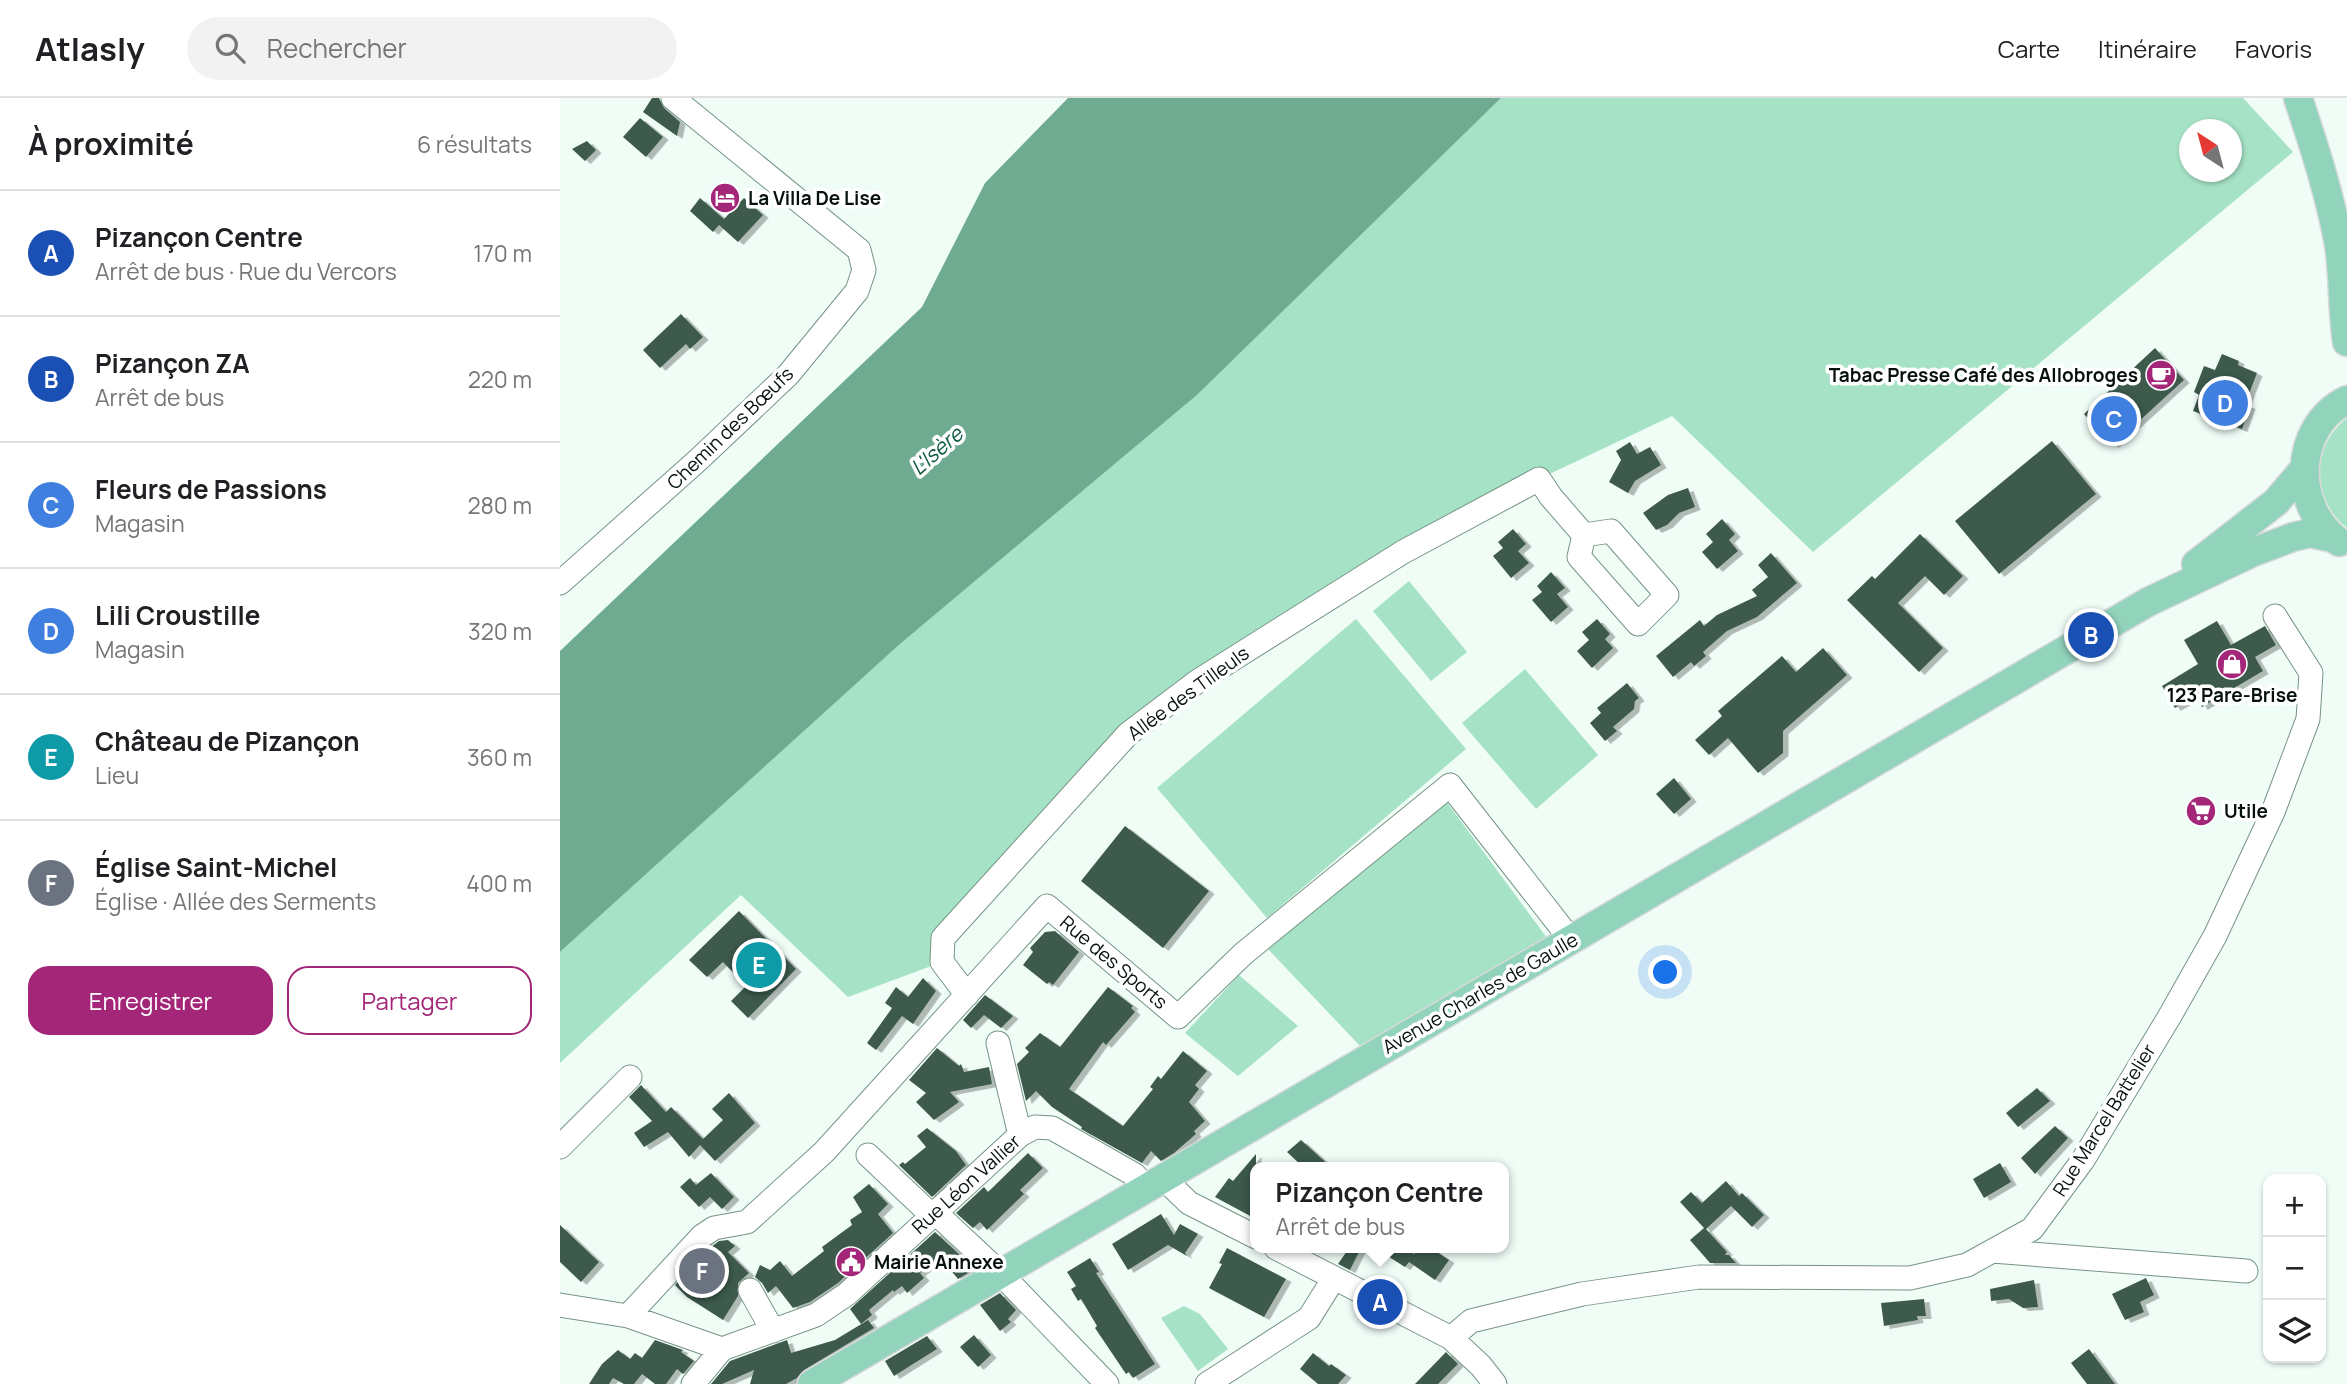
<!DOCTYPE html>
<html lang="fr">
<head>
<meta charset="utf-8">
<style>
  :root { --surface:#fff; --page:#f2f2f2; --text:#202124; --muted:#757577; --line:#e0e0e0; --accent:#a32679 }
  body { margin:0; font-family:Manrope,sans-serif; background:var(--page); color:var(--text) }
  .controls { position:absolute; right:21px; bottom:21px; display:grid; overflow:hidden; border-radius:14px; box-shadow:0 2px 5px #0004 }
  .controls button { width:63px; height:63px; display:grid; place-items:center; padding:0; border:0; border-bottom:2px solid var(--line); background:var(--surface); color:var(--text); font:35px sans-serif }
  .compass { position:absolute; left:1619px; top:21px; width:63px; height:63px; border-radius:50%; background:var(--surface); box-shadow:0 2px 5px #0004; rotate:324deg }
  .you { position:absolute; left:1106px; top:875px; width:24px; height:24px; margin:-18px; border:5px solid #fff; border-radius:50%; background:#1a73e8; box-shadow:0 0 0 10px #1a73e833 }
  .badge { display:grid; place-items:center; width:46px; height:46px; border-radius:50%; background:var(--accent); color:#fff; font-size:23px; font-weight:700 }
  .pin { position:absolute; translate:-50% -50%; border:4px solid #fff; box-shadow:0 2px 7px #0006 }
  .popup { position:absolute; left:690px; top:1064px; width:259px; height:91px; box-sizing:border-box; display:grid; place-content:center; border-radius:14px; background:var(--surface); filter:drop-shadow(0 2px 5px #0005); font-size:23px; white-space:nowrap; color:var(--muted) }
  .popup b { font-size:26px; color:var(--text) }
  .popup::after { content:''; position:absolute; left:50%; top:100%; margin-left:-14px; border:14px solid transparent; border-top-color:var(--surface) }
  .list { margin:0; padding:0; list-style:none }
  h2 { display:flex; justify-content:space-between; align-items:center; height:91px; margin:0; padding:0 28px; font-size:30px }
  h2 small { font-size:23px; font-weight:400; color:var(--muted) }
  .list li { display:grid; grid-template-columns:46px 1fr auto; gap:21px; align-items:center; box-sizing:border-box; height:126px; padding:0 28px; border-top:2px solid var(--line) }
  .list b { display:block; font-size:26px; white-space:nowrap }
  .list p { margin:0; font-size:23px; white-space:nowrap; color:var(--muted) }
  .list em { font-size:23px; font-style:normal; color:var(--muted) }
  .actions { display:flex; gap:14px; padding:21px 28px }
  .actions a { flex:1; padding:16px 0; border:2px solid var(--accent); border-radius:21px; text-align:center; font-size:24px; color:var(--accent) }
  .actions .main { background:var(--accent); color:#fff }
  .icon { flex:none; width:38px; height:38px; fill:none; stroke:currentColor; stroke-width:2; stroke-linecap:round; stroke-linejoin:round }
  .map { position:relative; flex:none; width:1787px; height:1286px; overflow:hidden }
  header { display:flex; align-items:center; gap:42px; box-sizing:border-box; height:98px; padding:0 35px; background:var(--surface); border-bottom:2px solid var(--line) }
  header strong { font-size:33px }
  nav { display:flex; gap:38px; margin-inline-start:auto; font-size:24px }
  .search { width:490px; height:63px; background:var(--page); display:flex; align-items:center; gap:18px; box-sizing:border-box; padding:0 24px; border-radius:38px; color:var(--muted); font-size:26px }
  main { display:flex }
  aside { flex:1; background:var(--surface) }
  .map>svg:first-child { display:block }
</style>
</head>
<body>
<header>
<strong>Atlasly</strong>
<div class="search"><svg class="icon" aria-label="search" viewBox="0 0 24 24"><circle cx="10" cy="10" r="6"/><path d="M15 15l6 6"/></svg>Rechercher</div>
<nav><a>Carte</a><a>Itinéraire</a><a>Favoris</a></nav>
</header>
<main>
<aside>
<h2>À proximité<small>6 résultats</small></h2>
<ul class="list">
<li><span class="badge" style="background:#1a4fb4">A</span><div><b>Pizançon Centre</b><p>Arrêt de bus · Rue du Vercors</p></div><em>170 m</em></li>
<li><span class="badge" style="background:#1a4fb4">B</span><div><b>Pizançon ZA</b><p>Arrêt de bus</p></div><em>220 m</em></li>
<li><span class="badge" style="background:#3f7fe0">C</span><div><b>Fleurs de Passions</b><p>Magasin</p></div><em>280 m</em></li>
<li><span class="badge" style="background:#3f7fe0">D</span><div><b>Lili Croustille</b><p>Magasin</p></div><em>320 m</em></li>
<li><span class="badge" style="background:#0f9aa8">E</span><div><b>Château de Pizançon</b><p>Lieu</p></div><em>360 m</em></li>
<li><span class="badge" style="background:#6b7280">F</span><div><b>Église Saint-Michel</b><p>Église · Allée des Serments</p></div><em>400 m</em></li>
</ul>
<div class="actions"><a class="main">Enregistrer</a><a>Partager</a></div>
</aside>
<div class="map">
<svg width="1787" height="1286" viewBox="0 0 1787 1286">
  <defs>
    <filter id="shadow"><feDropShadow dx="5.5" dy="3" stdDeviation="0" flood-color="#0004"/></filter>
  </defs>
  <rect width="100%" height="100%" fill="#f0fdf7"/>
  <path fill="#a6e2c6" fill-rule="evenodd" d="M941,0H1683L1733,54L1253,454L1112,318L979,381L568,635L418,800L382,864L288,899L181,797L0,965V854L340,546L637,297ZM1630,32H1672V74H1630Z
    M1787,320V430C1752,402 1750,348 1787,320Z
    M849,483L907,554L871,583L813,513Z
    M796,521L906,651L707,820L597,690Z
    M965,571L1038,657L976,711L902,625Z
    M886,703L987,840L802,950L706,849Z
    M679,877L738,928L678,978L625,935Z
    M624,1208L640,1216L668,1251L638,1273L601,1220Z"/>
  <path fill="#6fab91" d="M508,0H941L637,297L340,546L0,854V553L362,209L425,85Z"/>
  <path fill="#3e5a4e" filter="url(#shadow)" d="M92,0H99L104,10L120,24L117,38L83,14Z
    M80,20L103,39L86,59L63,39Z
    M27,43L36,52L25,63L12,51Z
    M140,100L164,121L184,100L203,117L178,144L159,127L153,134L130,113Z
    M121,216L143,239L130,251L126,246L100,270L83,252Z
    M1595,250L1624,282L1553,347L1524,316Z
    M1662,256L1679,263L1678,267L1697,275L1685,306L1690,308L1682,331L1633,313L1639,297L1634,294L1644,268L1655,272Z
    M1492,343L1536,396L1439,476L1395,423Z
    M1070,344L1077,356L1090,349L1101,367L1075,383L1068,395L1049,384L1061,362L1056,353Z
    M1128,390L1135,409L1119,415L1107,427L1096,432L1083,415L1108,397Z
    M1162,421L1175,436L1169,442L1178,453L1157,471L1142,454L1153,444L1146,436Z
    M953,431L966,446L958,453L969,465L951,480L933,458L943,450L938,444Z
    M1360,436L1403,478L1384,497L1365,478L1338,505L1383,550L1359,574L1287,502L1312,478L1315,481Z
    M1211,455L1237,485L1197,519L1167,533L1143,554L1146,558L1134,568L1131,564L1113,579L1096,558L1140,522L1144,528L1157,517L1197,498L1192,492L1208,479L1198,467Z
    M991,474L1005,490L997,496L1008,509L991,524L972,502L982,494L977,488Z
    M1037,521L1050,536L1045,541L1053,550L1032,570L1017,553L1029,542L1022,534Z
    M1657,523L1671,547L1705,528L1716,547L1695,559L1703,573L1642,609L1636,598L1615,610L1602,588L1638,566L1624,542Z
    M1263,550L1287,577L1223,633V655L1198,675L1168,640L1149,657L1135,642L1162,618L1158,613L1222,558L1236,574Z
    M1067,585L1079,600L1075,603L1074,611L1053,629L1057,633L1045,643L1030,625L1041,615L1037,610Z
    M1114,680L1131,701L1114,716L1096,696Z
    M565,728L649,793L603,850L521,783Z
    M179,813L236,871L188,920L171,903L186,888L163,864L147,879L129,862Z
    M495,833L519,854L493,887L489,884L487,886L463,867L473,854L470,850L485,834Z
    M363,880L376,893L353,926L342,918L316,952L307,945L332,910L325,905L336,889L348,899Z
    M548,889L573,908L571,910L575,914L546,947L543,944L509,991L563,1028L593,991L590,989L598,978L601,981L623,953L647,973L635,987L639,991L629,1004L645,1023L634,1033L636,1036L614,1055L601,1063L591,1053L582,1065L521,1031L522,1029L492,1009L476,993L466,1003L457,966L469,954L465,950L480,935L500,949Z
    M425,897L453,918L441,930L424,917L411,930L403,922Z
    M377,950L399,968L401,966L404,974L429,969L432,986L390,994L399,1004L374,1022L356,1004L366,995L349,982Z
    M81,987L106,1014L111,1009L143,1041L163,1022L152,1011L169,995L195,1025L155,1063L140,1047L129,1059L108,1034L84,1049L74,1035L92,1023L69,999Z
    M1477,990L1490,1003L1458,1029L1446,1015Z
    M1495,1028L1508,1040L1475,1076L1461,1060Z
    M367,1030L396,1053L406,1067L372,1099L339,1067L343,1064L345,1066L366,1049L357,1038Z
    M741,1042L771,1069H743L727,1054Z
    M468,1055L483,1070L460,1092L464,1096L427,1132L420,1124L413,1130L396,1115L424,1089L428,1094Z
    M696,1056V1121L655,1099L669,1080L673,1083Z
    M1440,1065L1451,1084L1424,1100L1413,1081Z
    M151,1075L174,1099L162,1111L150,1099L139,1109L120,1089L130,1080L136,1087Z
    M1166,1083L1179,1098L1182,1095L1204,1117L1192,1129L1171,1108L1146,1131L1167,1154L1165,1157H1169L1176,1165H1150L1130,1142L1144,1130L1120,1104L1131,1094L1142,1105Z
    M309,1086L328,1106L318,1116L333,1135L278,1185L250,1204L233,1210L216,1188L208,1195L202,1185L195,1179L200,1167L210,1172L220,1163L232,1178L264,1153L262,1149L292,1127L290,1122L302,1114L293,1099Z
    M601,1116L614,1137L620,1126L638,1136L625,1155L627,1158L608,1147L568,1172L552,1146Z
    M0,1127L39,1164L21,1184L0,1164Z
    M375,1134L415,1171L398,1181L380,1159L360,1175L364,1180L347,1195L342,1188L334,1194L333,1192L309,1212L312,1217L301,1226L290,1211Z
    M168,1142L175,1148L168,1154L189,1175L178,1185V1198L163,1222L127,1199L115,1187L151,1149L159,1143Z
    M667,1150L726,1181L704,1219L649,1190L662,1166L659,1165Z
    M789,1150H801L790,1172L778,1166Z
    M815,1150H844L854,1156L858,1150H871L889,1162L875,1182L849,1164L845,1169Z
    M530,1160L539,1174L536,1175L595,1266L573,1280L569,1274L566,1276L535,1230L537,1228L521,1201L518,1203L511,1191L516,1188L507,1174Z
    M1586,1180L1594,1197L1580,1204L1584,1214L1565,1222L1552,1196Z
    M1474,1182L1478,1209L1463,1210L1449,1201L1431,1203L1430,1191Z
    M440,1195L456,1212L448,1221L451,1224L440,1233L420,1207Z
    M1364,1201L1366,1218H1357L1358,1222L1324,1228L1321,1205Z
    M308,1222L314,1230L244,1272L237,1280L226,1286H190L194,1272L162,1286H151L170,1263L227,1242L231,1255L275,1242Z
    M414,1237L431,1257L418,1269L400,1249Z
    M367,1238L377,1251L334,1278L325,1263Z
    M95,1242L123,1252L121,1254L134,1263L123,1276L117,1271L106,1286H95L82,1276L74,1286H64L53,1280L49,1286H29L42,1266L58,1252L70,1261L75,1255L82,1260Z
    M1529,1251L1555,1286H1527L1511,1265Z
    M886,1254L898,1266L878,1286H855Z
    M753,1255L769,1268L771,1266L786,1277L778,1286H758L740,1271Z"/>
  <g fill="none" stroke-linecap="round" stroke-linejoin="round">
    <g stroke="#769485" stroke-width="25">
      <path id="minor" d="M0,485L137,363L228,277L297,193L304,172L299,152L113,0
        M407,897L382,864L383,840L568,636L638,583L843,454L979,381L991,399L1024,437L1019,459L1078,526L1107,497L1051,433L1024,437
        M438,945L460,1037
        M0,1049L70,979
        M308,1057L365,1111L380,1119L440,1175L547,1286
        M603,1080L629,1105L696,1139
        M716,1150L891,1240L921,1268L935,1286
        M1432,1153L1686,1173
        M190,1192L213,1233
        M0,1207L68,1218L162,1251
        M68,1218L142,1138L154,1130L187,1124L264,1054L487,808L618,919L683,856L890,687L1011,842
        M891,1240L911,1223L1022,1196L1139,1179L1350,1180L1407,1167L1472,1131L1523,1062L1611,916L1655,838L1713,714L1748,621L1751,575L1715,518
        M133,1286L162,1251L256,1217L287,1196L460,1037L475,1029L492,1030L575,1077L585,1090
        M647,1286L749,1220L774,1180"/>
    </g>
    <g stroke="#d7d9d8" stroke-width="31">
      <path id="major" d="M1738,0C1754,48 1770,97 1779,147C1784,179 1782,212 1787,244
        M1779,444C1732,410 1732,329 1787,302
        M1636,466L1716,404L1744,371
        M252,1286L1588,504L1691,455L1733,439L1750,435L1773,440"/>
    </g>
    <use href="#minor" stroke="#fff" stroke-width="23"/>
    <use href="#major" stroke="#91d3bb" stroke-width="28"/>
  </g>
  <defs>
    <g id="hotel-disc" transform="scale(1.575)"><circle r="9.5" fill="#a32679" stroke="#fff"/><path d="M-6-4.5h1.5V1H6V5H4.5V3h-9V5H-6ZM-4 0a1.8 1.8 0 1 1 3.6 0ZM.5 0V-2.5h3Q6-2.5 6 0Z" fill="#fff"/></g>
    <g id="cafe-disc" transform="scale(1.575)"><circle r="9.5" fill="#a32679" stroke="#fff"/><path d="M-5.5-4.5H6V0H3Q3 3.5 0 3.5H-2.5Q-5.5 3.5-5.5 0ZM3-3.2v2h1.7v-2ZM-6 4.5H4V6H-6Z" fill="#fff"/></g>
    <g id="shop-disc" transform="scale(1.575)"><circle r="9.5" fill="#a32679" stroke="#fff"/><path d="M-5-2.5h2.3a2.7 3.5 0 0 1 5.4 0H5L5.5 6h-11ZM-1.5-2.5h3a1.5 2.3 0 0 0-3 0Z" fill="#fff"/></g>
    <g id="supermarket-disc" transform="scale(1.575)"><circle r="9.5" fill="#a32679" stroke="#fff"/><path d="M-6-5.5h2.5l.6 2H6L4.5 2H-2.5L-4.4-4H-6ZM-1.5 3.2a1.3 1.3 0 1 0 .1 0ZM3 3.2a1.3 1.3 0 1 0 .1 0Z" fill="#fff"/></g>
    <g id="civic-disc" transform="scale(1.575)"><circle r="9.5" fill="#a32679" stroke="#fff"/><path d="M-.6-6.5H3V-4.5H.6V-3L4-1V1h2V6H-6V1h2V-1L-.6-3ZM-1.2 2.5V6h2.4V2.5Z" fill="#fff"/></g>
  </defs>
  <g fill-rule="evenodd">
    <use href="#hotel-disc" x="165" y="100"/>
    <use href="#cafe-disc" x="1601" y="277"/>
    <use href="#shop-disc" x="1672" y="566"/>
    <use href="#supermarket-disc" x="1641" y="713"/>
    <use href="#civic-disc" x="291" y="1164"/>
  </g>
  <g text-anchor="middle" stroke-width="7" stroke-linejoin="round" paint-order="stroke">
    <g font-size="19" font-weight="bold" fill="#06110c" stroke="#fff" text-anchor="start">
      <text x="188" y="107">La Villa De Lise</text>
      <text x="1578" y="284" text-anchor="end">Tabac Presse Café des Allobroges</text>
      <text x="1672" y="604" text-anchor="middle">123 Pare-Brise</text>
      <text x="1664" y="720">Utile</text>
      <text x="314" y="1171">Mairie Annexe</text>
    </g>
    <g font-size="19" fill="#06110c" stroke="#fff">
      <text transform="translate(170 330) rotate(-44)" y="7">Chemin des Bœufs</text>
      <text transform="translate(628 595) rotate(-36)" y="7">Allée des Tilleuls</text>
      <text transform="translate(554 864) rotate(40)" y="7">Rue des Sports</text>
      <text transform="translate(920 895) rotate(-30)" y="7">Avenue Charles de Gaulle</text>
      <text transform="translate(1544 1022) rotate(-58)" y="7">Rue Marcel Battelier</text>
      <text transform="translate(406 1086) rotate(-42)" y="7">Rue Léon Vallier</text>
    </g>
    <g font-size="21" font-style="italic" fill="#0f5b42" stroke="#fff">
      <text transform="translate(377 353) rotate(-41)" y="7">L'Isère</text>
    </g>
  </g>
</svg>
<div class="controls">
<button>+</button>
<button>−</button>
<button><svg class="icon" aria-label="layers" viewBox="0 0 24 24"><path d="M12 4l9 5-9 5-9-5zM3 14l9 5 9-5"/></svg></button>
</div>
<svg class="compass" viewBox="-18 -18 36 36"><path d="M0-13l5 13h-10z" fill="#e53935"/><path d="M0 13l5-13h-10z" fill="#757577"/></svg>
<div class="you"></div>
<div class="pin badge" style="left:820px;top:1204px;background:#1a4fb4">A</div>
<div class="popup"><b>Pizançon Centre</b>Arrêt de bus</div>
<div class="pin badge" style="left:1531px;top:537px;background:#1a4fb4">B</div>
<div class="pin badge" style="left:1554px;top:321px;background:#3f7fe0">C</div>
<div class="pin badge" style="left:1665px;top:305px;background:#3f7fe0">D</div>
<div class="pin badge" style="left:199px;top:867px;background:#0f9aa8">E</div>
<div class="pin badge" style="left:142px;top:1173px;background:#6b7280">F</div>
</div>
</main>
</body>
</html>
